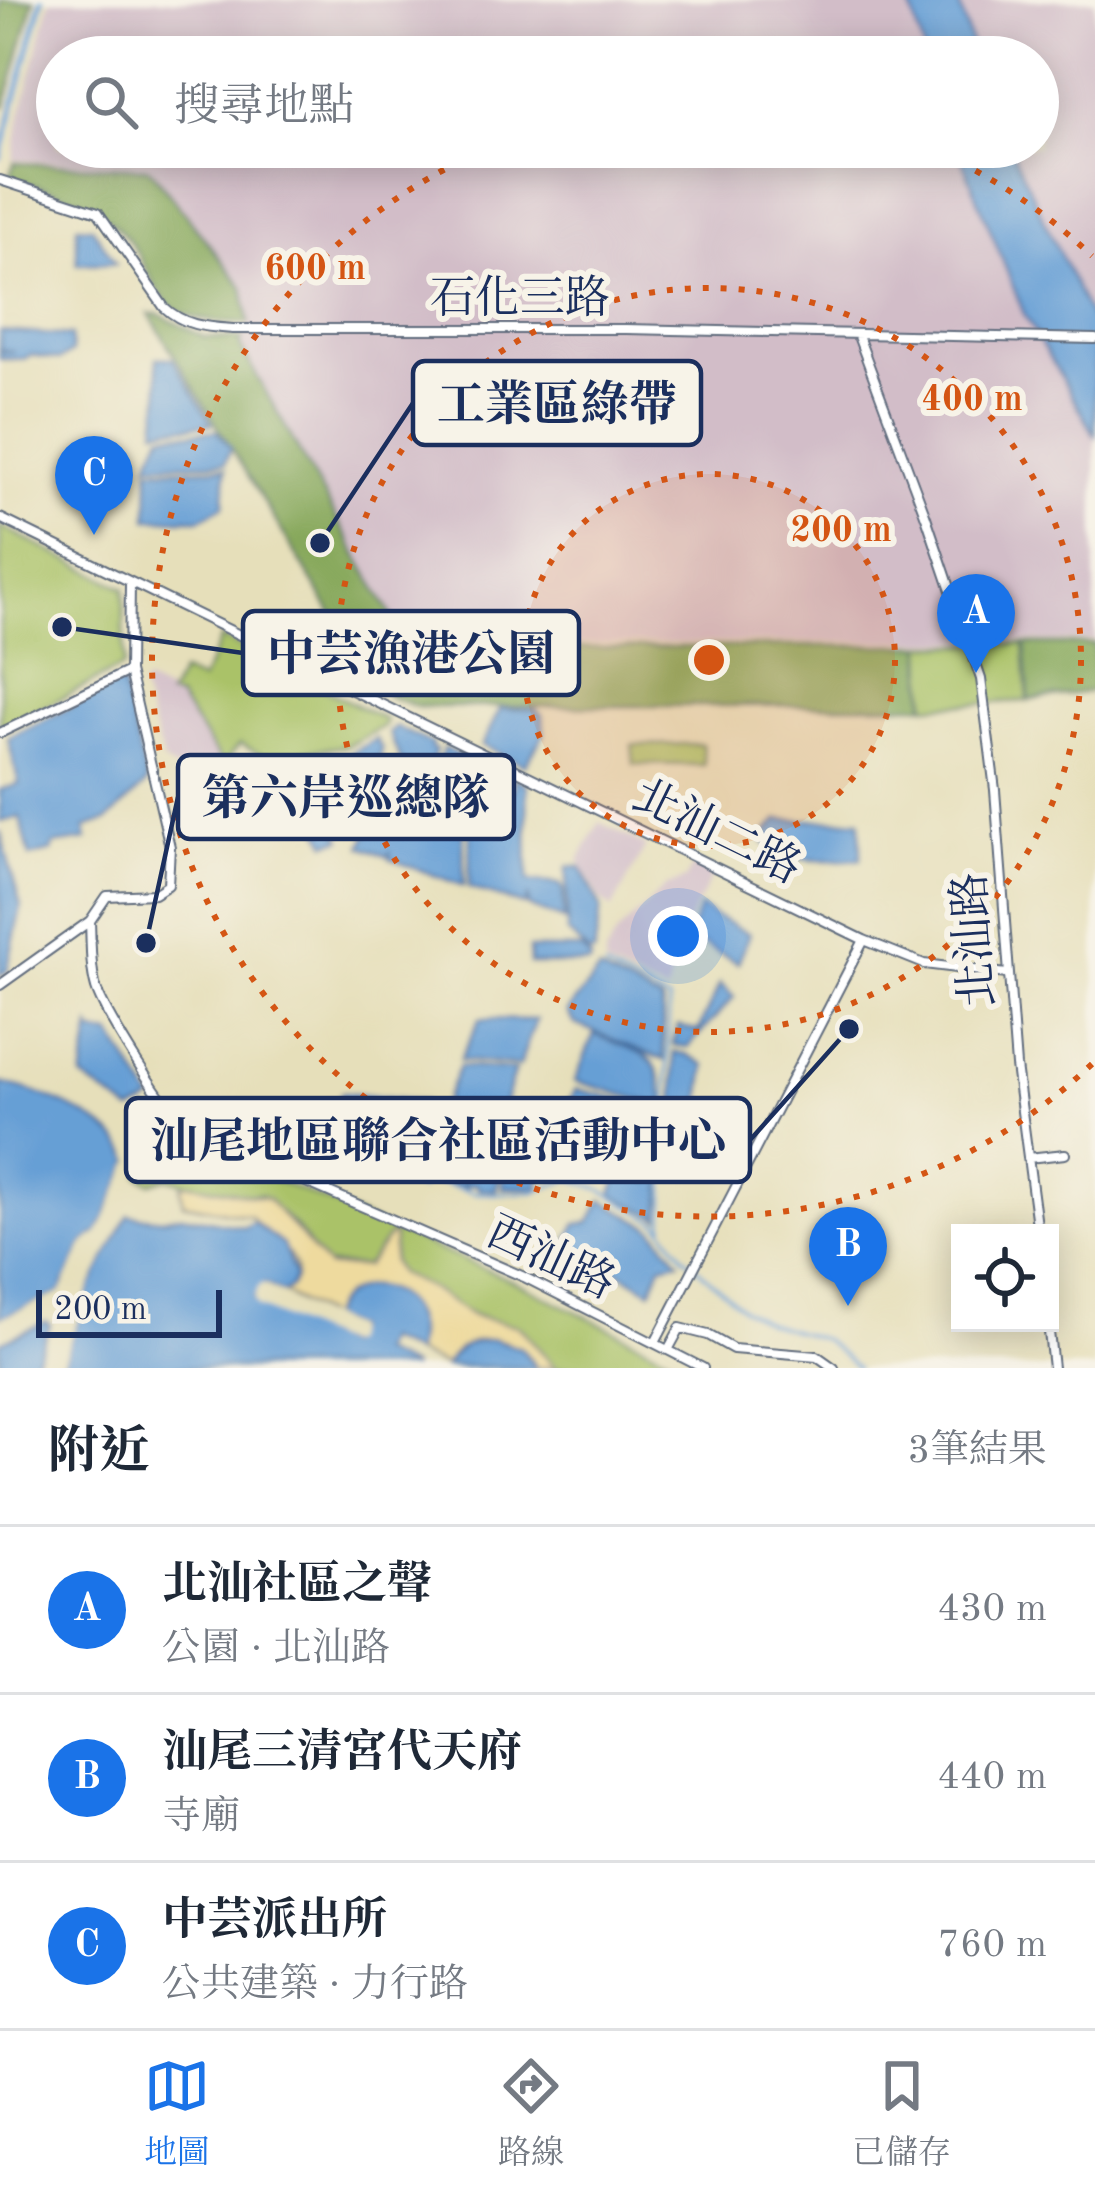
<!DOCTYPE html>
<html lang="zh-TW">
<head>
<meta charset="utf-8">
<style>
  :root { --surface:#fff; --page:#f2f2f3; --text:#1f2937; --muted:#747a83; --line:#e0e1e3; --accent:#1a73e8 }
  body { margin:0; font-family:"Old Standard TT","Noto Serif TC",serif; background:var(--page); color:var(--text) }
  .controls { position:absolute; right:36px; bottom:36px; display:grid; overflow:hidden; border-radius:0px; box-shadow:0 6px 30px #0003 }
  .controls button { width:108px; height:108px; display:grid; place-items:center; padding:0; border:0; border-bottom:3px solid var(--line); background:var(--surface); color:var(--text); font:60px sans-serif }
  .scale { position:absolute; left:36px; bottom:30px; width:186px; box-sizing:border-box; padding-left:12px; border:6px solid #1b2f5e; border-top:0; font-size:33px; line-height:42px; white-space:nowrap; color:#1b2f5e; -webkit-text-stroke:9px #f7f3e8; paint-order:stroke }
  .you { position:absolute; left:678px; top:936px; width:42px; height:42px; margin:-30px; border:9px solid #fff; border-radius:50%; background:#1a73e8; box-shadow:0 0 0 18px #1a73e833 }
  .badge { display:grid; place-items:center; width:78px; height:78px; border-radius:50%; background:var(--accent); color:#fff; font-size:39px; font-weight:700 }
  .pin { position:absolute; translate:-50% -99px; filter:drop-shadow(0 3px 6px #0008) }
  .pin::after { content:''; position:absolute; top:63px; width:42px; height:36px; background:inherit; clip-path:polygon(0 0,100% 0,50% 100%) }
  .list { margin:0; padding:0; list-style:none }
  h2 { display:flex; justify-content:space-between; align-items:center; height:156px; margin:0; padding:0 48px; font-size:51px }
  h2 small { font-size:39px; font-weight:400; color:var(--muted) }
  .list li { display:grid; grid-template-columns:78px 1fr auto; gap:36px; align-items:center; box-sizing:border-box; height:168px; padding:0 48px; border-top:3px solid var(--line) }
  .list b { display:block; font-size:45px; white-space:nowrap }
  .list p { margin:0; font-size:39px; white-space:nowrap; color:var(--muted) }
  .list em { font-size:39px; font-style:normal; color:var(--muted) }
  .icon { flex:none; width:66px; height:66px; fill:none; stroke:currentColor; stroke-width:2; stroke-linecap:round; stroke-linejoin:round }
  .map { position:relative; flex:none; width:1095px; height:1368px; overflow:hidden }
  .search { position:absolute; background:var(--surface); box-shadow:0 6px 30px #0003; left:36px; right:36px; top:36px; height:132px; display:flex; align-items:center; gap:30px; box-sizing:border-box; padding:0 42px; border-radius:66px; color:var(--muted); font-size:45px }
  .sheet { height:660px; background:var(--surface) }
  nav { display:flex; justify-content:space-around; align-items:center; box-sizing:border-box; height:168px; border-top:3px solid var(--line); background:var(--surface); font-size:33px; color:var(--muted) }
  nav a { display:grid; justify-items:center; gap:6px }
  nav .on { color:var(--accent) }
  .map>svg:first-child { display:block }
</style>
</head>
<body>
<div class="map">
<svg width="1095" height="1368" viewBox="0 0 1095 1368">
  <rect width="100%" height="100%" fill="#f7f3e8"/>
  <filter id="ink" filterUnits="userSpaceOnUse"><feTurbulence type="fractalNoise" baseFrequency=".00833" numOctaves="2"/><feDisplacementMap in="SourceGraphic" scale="24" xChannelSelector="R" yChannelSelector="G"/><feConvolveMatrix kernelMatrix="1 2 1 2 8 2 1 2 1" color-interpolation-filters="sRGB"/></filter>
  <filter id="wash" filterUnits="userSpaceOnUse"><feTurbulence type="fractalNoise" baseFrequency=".004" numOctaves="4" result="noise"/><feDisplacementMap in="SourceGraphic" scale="48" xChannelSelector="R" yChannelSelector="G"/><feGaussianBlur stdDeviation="2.7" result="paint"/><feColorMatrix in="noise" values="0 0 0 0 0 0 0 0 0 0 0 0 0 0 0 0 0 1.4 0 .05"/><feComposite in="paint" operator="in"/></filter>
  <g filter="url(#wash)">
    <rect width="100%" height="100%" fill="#e6dfba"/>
    <path fill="#d2bdc8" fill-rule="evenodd" d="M50,0H1095V641L560,644L434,640L404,635L239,346L249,323L243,287L150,167L13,160L19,122ZM57,57H1038V147H57Z
      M146,682L178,698L223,764L210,788L164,763L141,687Z
      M599,822L646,846L612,909L600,899L579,860Z
      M694,864L714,873L678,940L667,993L605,966V955L617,934L665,887L685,879Z"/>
    <path fill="#aac268" stroke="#627863" stroke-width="3" d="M0,526L124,588V666L7,726H0Z
      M221,638L386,720L384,726L347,746L303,751L277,773L260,764L262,755L240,744L223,764L178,698L168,696L181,673L201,681Z
      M1024,644L1028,701L926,706L924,645Z
      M702,744L704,765L634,764L632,745Z
      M160,1131L520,1284L691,1368H556L500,1323L464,1312L399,1274L392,1262L390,1235L366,1266L324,1265L294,1225L261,1195L227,1193L166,1178L151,1183L139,1176Z"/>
    <path fill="#87a85c" stroke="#516c5d" stroke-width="3" d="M0,0H34L5,107L0,105Z
      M14,163L149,168L243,287L249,323C132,326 170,268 104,215C79,194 40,188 9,178Z
      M149,314H158L205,337L242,339L240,346L404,638L433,643L561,648L923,645L925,705L417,707L388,696L361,661Z
      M1095,644V691L1029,700L1025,644Z"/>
    <path fill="#eeda9e" stroke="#84847e" stroke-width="3" d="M187,1183L267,1198L328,1267L366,1266L390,1235L394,1236L392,1262L399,1274L424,1285L473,1316L519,1326L556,1368H536C518,1331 464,1330 445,1366L414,1353C433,1291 352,1262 329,1317L283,1293C321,1264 263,1235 250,1216L183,1203L181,1187Z"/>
    <path fill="#669fd5" stroke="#40679a" stroke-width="3" d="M909,0H958L975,57H926Z
      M957,147H1010L1095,329V435L1025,316Z
      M77,226L92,227L116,263L77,264Z
      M0,331L71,336L72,352L60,360L31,355L24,359H0V351L14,352L0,349Z
      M157,358H172L212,424L156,429L160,395Z
      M217,431L231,448L225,463L148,464L162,434Z
      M226,468L224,505L201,519H148L149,469Z
      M122,682L147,783L107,821L85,828L87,840L53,845L52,851L30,857L20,817L0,822V790L19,784L8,738Z
      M500,709L536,710L543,716L544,734L525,765L482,745Z
      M396,727L432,744L431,748L436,750L421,792L417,821L424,822L427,791L444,748L462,757L463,825L438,824L463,830L464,886L390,859V851L388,857L362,846L379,807L389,810L391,822L392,798L413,790L389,733Z
      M376,739L382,749L375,777L350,790L335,762Z
      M500,769L501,835L504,791L514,790V777L527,785L528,881L559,884L563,888L564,920L529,907L528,896L526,906L469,888L471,771Z
      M310,772L342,839L327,843L296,779Z
      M778,820H860L861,859C834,861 775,865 762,837Z
      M0,831L21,907L7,971L0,976Z
      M567,867H581L601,908L594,953L590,954L567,932Z
      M700,908L749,934L738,963L688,936Z
      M529,949H581L591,959L590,964H530Z
      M599,971L662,1002L664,1060L575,1024L567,1012Z
      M720,984L734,997L688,1047L673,1045L678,1026L698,1031Z
      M480,1019L536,1020L519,1066L460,1060Z
      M91,1028L93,1033L112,1035L153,1101L132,1112L82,1078Z
      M594,1034C643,1056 661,1048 664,1106L575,1081Z
      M674,1052L686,1054L706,1065L697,1127L678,1125L675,1121Z
      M459,1066L515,1070L499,1119L438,1117Z
      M0,1083C38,1090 119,1122 131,1161L99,1232L84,1244L60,1293L0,1318Z
      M576,1089L661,1109L663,1152L558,1124Z
      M342,1093L424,1102L430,1132L418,1137L365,1125L359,1134L330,1128L331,1122L321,1117L330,1110L328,1100L338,1099Z
      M489,1124L509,1131L496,1190L479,1189L475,1183L465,1188L467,1174L463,1186L432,1178L442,1138L473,1137L468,1160L451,1159L469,1162V1167L473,1163L498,1166L473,1160L477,1141L494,1142L477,1139Z
      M513,1133L545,1142L539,1188H502Z
      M627,1147L664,1157L660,1218L612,1194L620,1171L651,1182L624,1169Z
      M602,1200L653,1228L679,1261L661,1265L651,1291L568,1241L576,1224L590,1222Z
      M128,1215L162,1219L181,1215L245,1227L253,1222L283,1245L295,1277L290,1288L283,1293L265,1284L254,1299L344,1345L352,1328L329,1317C353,1260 433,1291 414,1353L384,1340L379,1353L413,1368H60L91,1285Z
      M46,1322L50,1325L32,1368H0V1342Z
      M493,1339L521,1348L536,1368L445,1366C455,1347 472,1341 493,1339Z"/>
    <path fill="#e6dfba" d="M131,1161L133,1171L105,1235L88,1248L65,1297L0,1324V1318L60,1293L84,1244L99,1232Z
      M130,1209L91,1285L60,1368H54L86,1282L119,1214Z
      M264,1284L289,1297L281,1299L264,1290L262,1301L345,1338L347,1333L326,1322L324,1314L352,1328L350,1342L344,1345L257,1306L254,1299L259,1286Z"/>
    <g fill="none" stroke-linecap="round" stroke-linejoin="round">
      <path stroke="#669fd5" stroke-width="3" d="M605,969L669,1001L664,1227
        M419,1190L425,1179L476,1193L503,1194L534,1192L571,1179L600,1189L659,1223L684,1256L743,1309L768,1323L825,1340L857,1368"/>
      <path stroke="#669fd5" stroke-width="6" d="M0,157L42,0"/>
    </g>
  </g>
  <g filter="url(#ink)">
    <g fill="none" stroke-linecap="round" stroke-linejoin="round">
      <g stroke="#626d7e" stroke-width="12">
        <path id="minor" d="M0,180L98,212L164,307C184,326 206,327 233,329H626L1095,339
          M858,336L926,517L981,679L995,790L1016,1066L1038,1233
          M0,518L864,940L924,964L1007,974
          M0,733L129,671
          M90,921C91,943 90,967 96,988C104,1013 168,1116 189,1131L524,1277L703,1368
          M0,985L90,921L107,896L154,894L168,885L170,847L129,671L130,582
          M1028,1158L1065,1154
          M1048,1323L1053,1368
          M655,1343L864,940
          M668,1350L680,1328L708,1335L733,1349L817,1356L834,1368"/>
      </g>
      <use href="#minor" stroke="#fff" stroke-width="8"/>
    </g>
  </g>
  <circle cx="709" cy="660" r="186" fill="#d45514" fill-opacity=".12"/>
  <g fill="none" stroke="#d45514" stroke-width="6" stroke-dasharray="6 12">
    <circle cx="709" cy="660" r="186"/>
    <circle cx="709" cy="660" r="372"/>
    <path d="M1092 1064A557 557 0 1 1 491 147M927 147A557 557 0 0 1 1092 256"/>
  </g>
  <g text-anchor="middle" stroke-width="12" stroke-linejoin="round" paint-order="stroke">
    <g font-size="45" fill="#1b2f5e" stroke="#f7f3e8">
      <text x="520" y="312">石化三路</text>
      <text transform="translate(718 830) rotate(26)" y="16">北汕二路</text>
      <text transform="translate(972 940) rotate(-94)" y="16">北汕路</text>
      <text transform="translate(552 1256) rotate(25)" y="16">西汕路</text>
    </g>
  </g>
  <circle cx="709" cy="660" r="18" fill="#d45514" stroke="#f7f3e8" stroke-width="6"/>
  <g font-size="36" text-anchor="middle" font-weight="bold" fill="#d45514" stroke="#f7f3e8" stroke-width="12" stroke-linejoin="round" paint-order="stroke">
    <text x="315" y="279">600 m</text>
    <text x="972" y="410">400 m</text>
    <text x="841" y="541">200 m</text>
  </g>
  <path fill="none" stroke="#1b2f5e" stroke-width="4.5" d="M320 543L413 403M62 627L243 653M146 943L178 797M849 1029L750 1140"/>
  <g fill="#1b2f5e" stroke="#f7f3e8" stroke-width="4.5">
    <circle cx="320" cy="543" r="12"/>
    <circle cx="62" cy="627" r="12"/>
    <circle cx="146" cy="943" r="12"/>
    <circle cx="849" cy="1029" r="12"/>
  </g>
  <g fill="#f7f3e8" stroke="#1b2f5e" stroke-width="4.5">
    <rect x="413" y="361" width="288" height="84" rx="12"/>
    <rect x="243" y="611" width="336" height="84" rx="12"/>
    <rect x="178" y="755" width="336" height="84" rx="12"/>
    <rect x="126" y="1098" width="624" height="84" rx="12"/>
  </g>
  <g font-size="48" text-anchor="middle" font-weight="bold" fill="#1b2f5e">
    <text x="557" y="420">工業區綠帶</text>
    <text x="411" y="670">中芸漁港公園</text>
    <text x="346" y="814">第六岸巡總隊</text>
    <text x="438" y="1157">汕尾地區聯合社區活動中心</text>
  </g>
</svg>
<div class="controls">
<button><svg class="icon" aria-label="locate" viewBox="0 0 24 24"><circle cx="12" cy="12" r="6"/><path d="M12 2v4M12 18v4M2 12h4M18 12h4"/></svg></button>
</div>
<div class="scale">200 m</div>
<div class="you"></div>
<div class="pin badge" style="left:976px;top:673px">A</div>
<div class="pin badge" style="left:848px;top:1306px">B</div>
<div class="pin badge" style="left:94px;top:535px">C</div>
<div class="search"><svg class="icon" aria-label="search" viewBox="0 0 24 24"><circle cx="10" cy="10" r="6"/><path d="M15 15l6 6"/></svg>搜尋地點</div>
</div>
<section class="sheet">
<h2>附近<small>3筆結果</small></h2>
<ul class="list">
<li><span class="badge">A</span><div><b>北汕社區之聲</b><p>公園 · 北汕路</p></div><em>430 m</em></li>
<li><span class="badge">B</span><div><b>汕尾三清宮代天府</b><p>寺廟</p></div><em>440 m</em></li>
<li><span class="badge">C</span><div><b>中芸派出所</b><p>公共建築 · 力行路</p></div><em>760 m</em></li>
</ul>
</section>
<nav>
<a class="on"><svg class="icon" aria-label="map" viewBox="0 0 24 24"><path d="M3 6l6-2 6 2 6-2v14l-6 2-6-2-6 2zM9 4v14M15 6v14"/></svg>地圖</a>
<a><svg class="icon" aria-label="directions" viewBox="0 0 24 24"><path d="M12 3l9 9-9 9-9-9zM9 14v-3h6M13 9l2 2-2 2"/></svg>路線</a>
<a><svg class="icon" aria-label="saved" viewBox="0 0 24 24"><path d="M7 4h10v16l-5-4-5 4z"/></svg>已儲存</a>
</nav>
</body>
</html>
